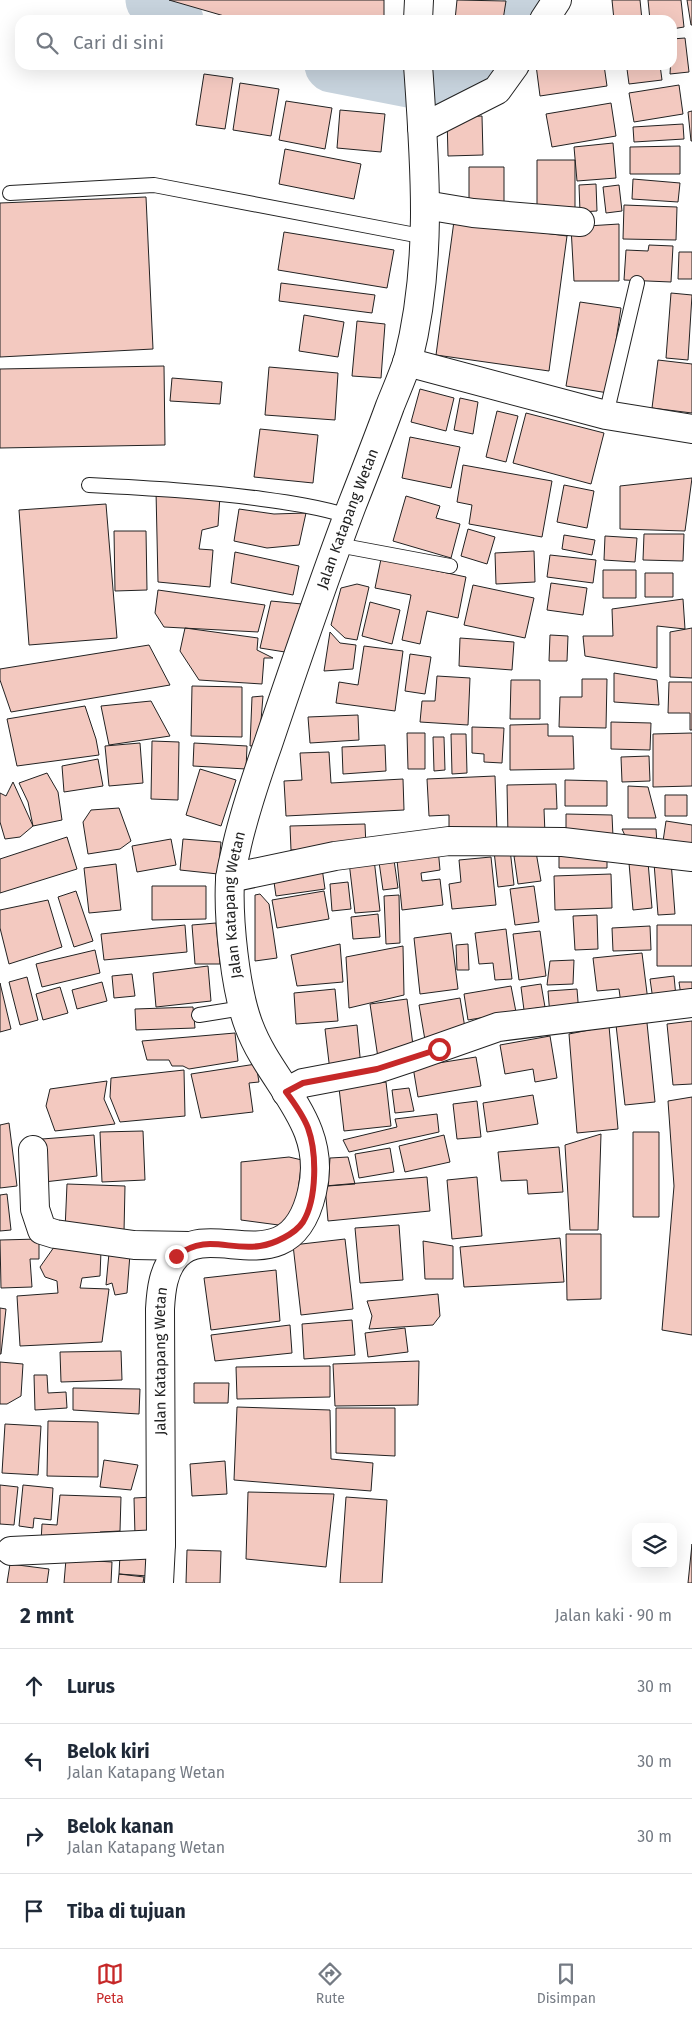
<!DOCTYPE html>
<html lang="id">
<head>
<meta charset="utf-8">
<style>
  :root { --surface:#fff; --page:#f6f6f7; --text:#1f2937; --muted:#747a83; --line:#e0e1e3; --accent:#c62828 }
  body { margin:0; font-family:"Fira Sans",sans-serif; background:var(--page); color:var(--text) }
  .controls { position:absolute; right:15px; bottom:15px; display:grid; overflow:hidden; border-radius:10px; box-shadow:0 5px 20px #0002 }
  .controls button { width:45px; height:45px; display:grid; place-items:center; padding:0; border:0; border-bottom:1px solid var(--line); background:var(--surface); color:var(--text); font:25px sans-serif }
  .stop { position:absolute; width:15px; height:15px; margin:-11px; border:4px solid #c62828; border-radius:50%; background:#fff }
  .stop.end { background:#c62828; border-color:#fff; box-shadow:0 1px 5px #0008 }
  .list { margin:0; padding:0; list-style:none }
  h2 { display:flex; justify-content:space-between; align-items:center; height:65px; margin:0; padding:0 20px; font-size:21px }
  h2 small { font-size:16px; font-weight:400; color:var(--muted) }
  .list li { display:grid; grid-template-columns:32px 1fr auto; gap:15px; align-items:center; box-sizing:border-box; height:75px; padding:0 20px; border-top:1px solid var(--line) }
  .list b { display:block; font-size:19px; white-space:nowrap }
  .list p { margin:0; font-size:16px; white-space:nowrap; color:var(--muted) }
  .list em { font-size:16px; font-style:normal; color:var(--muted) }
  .icon { flex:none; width:28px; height:28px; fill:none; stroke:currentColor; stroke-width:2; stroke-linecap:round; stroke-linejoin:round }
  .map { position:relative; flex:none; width:692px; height:1583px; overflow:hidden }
  .search { position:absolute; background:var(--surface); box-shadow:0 5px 20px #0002; left:15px; right:15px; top:15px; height:55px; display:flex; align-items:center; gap:12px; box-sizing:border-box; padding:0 18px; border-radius:15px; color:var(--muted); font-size:19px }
  .sheet { height:365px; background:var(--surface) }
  nav { display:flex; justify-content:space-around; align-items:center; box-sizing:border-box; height:70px; border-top:1px solid var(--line); background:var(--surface); font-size:14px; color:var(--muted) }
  nav a { display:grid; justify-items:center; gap:2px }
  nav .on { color:var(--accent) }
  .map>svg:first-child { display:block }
</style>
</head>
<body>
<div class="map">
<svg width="692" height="1583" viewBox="0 0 692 1583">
  <rect width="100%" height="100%" fill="#fff"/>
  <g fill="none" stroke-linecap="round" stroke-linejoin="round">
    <path stroke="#c7d3dd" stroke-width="55" d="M153,0L176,20
      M523,20L535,0
      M332,65L445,87L487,78L495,65"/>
  </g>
  <path fill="#f3c9c0" stroke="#222" d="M169,0H384V20H238Z
    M457,0L506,1L503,20H455Z
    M612,0H640L642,20H614Z
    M648,0H681L684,27L672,29V20H650Z
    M687,0H692V25H691Z
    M685,38L689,72L670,74L672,39Z
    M536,65H604L607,86L540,96Z
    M660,65L662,80L629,84L627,69Z
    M204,74L233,78L225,129L196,125Z
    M240,83L279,89L271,136L233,130Z
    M679,85L683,114L634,122L629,93Z
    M286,101L332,108L325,149L279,140Z
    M611,103L616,136L552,147L546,114Z
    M340,110L385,114L381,152L337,148Z
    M692,111V141H691L688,112Z
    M482,116L483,155L448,156L447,117Z
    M683,124L684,139L634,142L633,127Z
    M613,143L616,178L577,181L574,147Z
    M680,146V174H630V147Z
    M285,149L361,164L354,199L279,184Z
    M537,160H575V209H537Z
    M469,167H504V203L469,202Z
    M633,179L680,183L678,202L632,199Z
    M596,184L597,211L580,212L579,185Z
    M619,185L622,211L606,213L603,187Z
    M146,197L153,349L0,357V203Z
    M624,205L677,207L676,240L623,239Z
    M454,221L567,236L549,371L436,355Z
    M619,224V281H574L571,227Z
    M284,232L394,250L387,288L278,270Z
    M649,245L673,246L671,282L624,280L626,250L648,251Z
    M679,252H692V279H678Z
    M281,283L375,295L372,313L279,301Z
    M671,293L692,295L688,360L666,358Z
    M580,302L621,308L608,393L566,386Z
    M304,315L344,322L338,357L299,351Z
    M357,321L385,324L381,378L352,376Z
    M658,360L692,364V413L652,408Z
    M164,366L165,445L0,448V369Z
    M269,367L338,373L335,420L265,415Z
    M172,378L222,382L220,404L170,401Z
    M420,389L454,398L446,431L411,422Z
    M460,398L478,402L473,434L454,430Z
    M497,411L518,416L506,462L486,457Z
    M526,413L604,433L591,484L513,463Z
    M260,429L318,435L313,483L254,477Z
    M410,437L460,447L451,488L402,478Z
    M463,465L552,481L542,537L469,524L472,505L457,502Z
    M692,478L685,531L620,529V486Z
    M564,485L594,491L587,528L557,522Z
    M156,491L220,496L218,526L202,530L199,549L213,550L210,587L158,582Z
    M406,496L440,506L436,518L460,524L451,558L393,541Z
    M106,504L117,638L29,645L19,510Z
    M239,509L274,514L306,513L299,545L267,548L234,541Z
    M468,529L495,537L487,564L461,556Z
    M114,531H146L147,590L115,591Z
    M644,534H684L683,561L643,560Z
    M564,535L595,540L592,555L562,549Z
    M605,536L637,538L635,562L604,560Z
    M534,551L535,582L496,584L495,553Z
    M235,552L299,566L293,595L231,583Z
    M550,555L596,560L593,583L547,577Z
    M381,559L466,577L458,618L427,611L420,644L402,640L411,595L375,588Z
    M603,570H636V598H603Z
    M645,573H673V597H645Z
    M551,583L587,588L583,615L547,610Z
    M357,584L369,587L357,640L345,638L331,625L341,588Z
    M473,585L534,598L525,638L464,625Z
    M158,590L265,605L258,632L164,627L155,613Z
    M683,599L685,629L657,626V668L585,656L583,636H613L612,609Z
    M271,601L302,604L285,652L260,648Z
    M370,602L400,610L392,644L362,636Z
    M185,628L258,638L257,650L273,658H264L262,684L199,680L180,651Z
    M692,628V678L670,677V632Z
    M330,632L340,643L356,645L353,669L324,671Z
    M550,635L568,636L567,661H549Z
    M460,638L514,642L512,670L459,666Z
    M149,645L170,685L11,712L0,680V669Z
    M364,646L403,651L395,711L336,703L339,682L358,685Z
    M410,654L431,657L425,694L405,691Z
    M614,673L657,680L659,705L614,702Z
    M437,676L470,678L468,725L420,722L422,701H435Z
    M582,679H607L606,728L559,727L560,697H582Z
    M511,680H540V719H510Z
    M669,682H692V730H690V713H668Z
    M192,686L242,687V737L191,736Z
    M263,696L259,745L250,746L252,697Z
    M151,701L170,736L109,745L101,706Z
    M85,706L96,739L99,755L17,766L7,719Z
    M358,715L359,740L310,743L308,717Z
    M611,722L651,723L650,750L611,749Z
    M548,724V736H573L574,769L510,770V725Z
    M472,727L504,728L502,763L484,762V754L472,753Z
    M407,733H425V769H408Z
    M692,733V786L653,787V734Z
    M451,734H466L467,773L452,774Z
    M433,737H444L445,770L434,771Z
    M152,741L179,742L178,800L151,799Z
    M140,743L143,783L109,786L105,746Z
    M194,743L247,746L246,769L193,766Z
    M385,745L386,771L343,774L342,747Z
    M329,752L331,783L403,779L404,810L286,816L284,781L302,780L300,753Z
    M649,756L650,781L622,782L621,757Z
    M98,759L103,786L64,792L62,766Z
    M200,769L236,780L221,826L186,815Z
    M47,773L58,792L62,820L33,826L28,802L19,783Z
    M495,776L497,832L449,834V815L429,816L427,779Z
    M565,780L607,781V806H565Z
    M13,782L33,826L20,837L5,839L0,822V793L6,796Z
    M556,784L557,809H544L545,834L508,836L507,785Z
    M628,786L648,787L656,818H628Z
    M665,795H687V816H665Z
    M119,808L131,841L120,849L88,854L83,822L91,810Z
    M566,814L612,815L613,837L566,836Z
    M666,821L692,825V852L662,848Z
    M365,824L366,847L291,850L290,826Z
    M622,829H656L657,844L627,840Z
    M67,837L77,869L0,893V859Z
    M171,839L176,865L137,872L132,846Z
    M183,839L221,842L218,874L180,870Z
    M438,848L440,870L421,873L422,881L440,879L443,905L402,910L397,860Z
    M510,849L514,885L498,887L494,851Z
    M559,849L607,850V868H559Z
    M536,852L541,881L518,884L514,856Z
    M491,857L496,905L452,909L449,884L461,882L459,860Z
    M374,859L380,911L355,913L349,862Z
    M394,860L398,888L383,890L379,862Z
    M671,861L675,914L658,915L654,863Z
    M648,862L652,908L633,910L629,863Z
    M116,864L121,910L89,913L84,868Z
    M322,868L325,889L276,896L273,875Z
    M611,874L612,908L555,910L554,876Z
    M348,882L351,909L332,911L330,884Z
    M152,886H206V919L152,920Z
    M534,886L539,922L515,925L510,889Z
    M76,891L93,941L74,947L58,897Z
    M324,891L329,919L277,928L272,900Z
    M260,894L269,904L277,958L255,961V895Z
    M399,895L400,943L386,944L384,896Z
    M48,900L62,947L9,964L0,928V910Z
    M378,914L380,937L353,939L351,917Z
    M597,915L598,949L575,950L573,916Z
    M216,923L220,964H195L192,925Z
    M185,925L187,952L104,960L101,934Z
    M657,925H692V966H657Z
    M650,926L651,950L613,951L612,928Z
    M506,929L512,979L495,980L493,963L479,964L475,933Z
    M540,931L546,976L519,980L513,934Z
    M451,933L458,989L420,994L414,938Z
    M340,944L343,982L297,986L291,955Z
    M468,944L469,970H457L456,945Z
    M403,946L404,995L349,1008L346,957Z
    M95,950L100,973L42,987L36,964Z
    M642,953L648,1001L621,1004L619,989L597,991L593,958Z
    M574,960L573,984L547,985L550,961Z
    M208,966L211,1001L156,1007L153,973Z
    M132,974L135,996L114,998L112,976Z
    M674,976L676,997L653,1000L650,979Z
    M27,977L38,1020L20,1025L9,982Z
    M102,982L107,1001L77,1009L72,990Z
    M679,982H692V995L681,996Z
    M0,983L11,1029L0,1032Z
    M541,984L545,1007L524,1010L521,987Z
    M511,986L516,1012L468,1020L464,994Z
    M60,987L68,1013L43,1020L36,994Z
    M335,989L338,1021L296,1024L294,993Z
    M577,989L579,1014L550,1016L548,991Z
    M460,998L466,1034L425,1040L419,1005Z
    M407,999L414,1053L378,1058L370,1004Z
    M193,1007L195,1028L136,1030L135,1009Z
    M646,1013L655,1102L625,1105L615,1016Z
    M692,1021V1084L673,1085L667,1024Z
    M357,1025L361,1067L330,1071L325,1029Z
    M609,1026L618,1129L577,1133L569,1034Z
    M235,1033L238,1061L189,1069L183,1066H172L169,1060H147L142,1041Z
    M550,1036L557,1078L535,1082L533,1069L505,1074L500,1045Z
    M476,1057L481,1086L418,1097L413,1067Z
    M256,1064L259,1082L249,1083L253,1112L201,1118L191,1074Z
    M184,1070L185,1116L120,1122L110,1097L111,1078Z
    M107,1081L104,1099L115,1124L55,1131L46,1106L50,1089Z
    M386,1082L391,1126L344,1131L339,1088Z
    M409,1088L414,1111L395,1113L392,1090Z
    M533,1095L538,1124L487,1132L483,1103Z
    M692,1097V1335L662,1330L674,1186L668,1101Z
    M477,1101L481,1137L457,1139L453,1104Z
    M437,1114L439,1132L349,1152L343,1140L397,1127L395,1119Z
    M9,1123L17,1186L0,1188V1125Z
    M143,1131L145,1180L102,1182L100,1132Z
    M633,1132H659V1217H633Z
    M601,1134L598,1230H570L565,1145Z
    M94,1135L97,1176L44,1182L42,1139Z
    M444,1135L450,1162L405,1172L399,1146Z
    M559,1147L563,1192L528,1194L527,1180L501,1181L498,1152Z
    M390,1148L394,1172L359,1178L355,1154Z
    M289,1157L302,1160L294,1221L286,1226L241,1220V1162Z
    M348,1157L355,1184L328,1186L330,1158Z
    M427,1177L430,1211L328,1221L325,1186Z
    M477,1177L482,1236L452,1239L447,1180Z
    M67,1184L125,1186L124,1232L65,1230Z
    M7,1194L11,1230L0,1231V1195Z
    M399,1225L403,1280L360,1283L355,1228Z
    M566,1234H601V1299L567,1300Z
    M560,1238L564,1282L464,1287L460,1247Z
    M39,1239V1259H30L32,1287L1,1288L0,1240Z
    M345,1239L353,1309L301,1315L293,1245Z
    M59,1240L101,1251L100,1276L82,1278L80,1288L109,1289L102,1342L20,1346L17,1296L58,1293L57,1281L45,1277L40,1267Z
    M423,1241L453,1246V1279H425Z
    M109,1253L130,1254L127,1293L115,1295L112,1283L106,1285Z
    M276,1270L280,1321L211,1330L204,1278Z
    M438,1294L440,1316L433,1325L369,1329L372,1316L367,1301Z
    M0,1308L6,1309L1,1354H0Z
    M352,1320L355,1355L304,1359L302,1324Z
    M290,1325L292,1353L215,1361L211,1335Z
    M405,1328L408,1352L368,1357L365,1333Z
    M121,1351L122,1380L61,1382L60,1352Z
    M419,1361L418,1405L335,1406L333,1364Z
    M0,1362L23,1364L21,1396L7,1404H0Z
    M330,1366V1397L237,1399L236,1367Z
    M34,1375H47L48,1393L66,1392L67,1408L35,1410Z
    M194,1383H229L228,1403H194Z
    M73,1388L140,1389L139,1414L73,1410Z
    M237,1407L330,1410L331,1459L373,1463L371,1491L234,1480Z
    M336,1408H395V1456L336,1453Z
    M48,1421L98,1422V1477L47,1476Z
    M5,1424L41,1426L38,1475L2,1473Z
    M104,1460L138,1465L131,1490L100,1487Z
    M225,1461L227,1494L192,1496L190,1464Z
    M0,1485L18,1487L14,1525L0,1524Z
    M23,1485L53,1488L51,1520L34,1518L33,1528L19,1526Z
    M248,1492L334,1494L326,1567L246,1559Z
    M60,1495L121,1497L120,1531L100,1532L99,1545L41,1542L42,1524L57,1525Z
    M153,1497L149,1535H135L134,1498Z
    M346,1497L387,1500L382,1583H340Z
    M692,1544V1583H688Z
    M187,1550L221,1551L220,1583H186Z
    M147,1553L148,1576L119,1574L120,1555Z
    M66,1559L112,1562L111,1583H64Z
    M10,1564L49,1569L47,1583H7Z
    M119,1574L144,1577L143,1583H118Z"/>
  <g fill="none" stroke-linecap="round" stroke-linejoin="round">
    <g stroke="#222" stroke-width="16">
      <path id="service" d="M10,193L154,185L426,237
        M606,415L637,283
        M89,485C147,488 204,491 262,499C291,503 319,507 348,516
        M338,545L450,566
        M199,1015L243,1008"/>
    </g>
    <g stroke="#222" stroke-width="30">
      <path id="minor" d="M544,20L557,0
        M422,128L497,90L515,65
        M425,205L473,213L580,222
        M407,362L606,415L692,429
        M230,878L335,856L449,841L563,842L692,857
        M286,1092L303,1083L377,1069L410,1058L498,1027L692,1003
        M33,1150L35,1209L42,1230L55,1234L134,1245L189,1246
        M11,1551L161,1544"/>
    </g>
    <g stroke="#222" stroke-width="30">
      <g id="tertiary">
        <path d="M418,20L419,0"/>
        <path id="s1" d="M159,1583L161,1544L160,1309C161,1291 163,1270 176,1256C210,1217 290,1288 312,1192C329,1123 271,1085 249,1026C235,990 228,918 230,880C231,868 235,856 237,845C245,811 256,778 268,744C295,664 322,584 352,505C365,472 378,439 390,406C396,391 403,375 408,360C433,263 425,164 418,65"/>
      </g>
    </g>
    <use href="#service" stroke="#fff" stroke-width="14"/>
    <use href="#minor" stroke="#fff" stroke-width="28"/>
    <use href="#tertiary" stroke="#fff" stroke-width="28"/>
  </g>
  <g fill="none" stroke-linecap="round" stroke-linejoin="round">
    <path stroke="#c62828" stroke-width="6" d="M176,1256C207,1233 228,1251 260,1246C274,1244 295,1234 303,1222C317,1199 317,1153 308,1128C303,1115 295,1104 286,1092L303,1083L377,1069L439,1049"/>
  </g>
  <g text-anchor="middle" stroke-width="4" stroke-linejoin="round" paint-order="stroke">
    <g font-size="15" fill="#222" stroke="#fff">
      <text dy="5" stroke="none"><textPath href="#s1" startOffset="1210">Jalan Katapang Wetan</textPath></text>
      <text dy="5" stroke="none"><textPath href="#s1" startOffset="805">Jalan Katapang Wetan</textPath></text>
      <text dy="5" stroke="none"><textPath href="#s1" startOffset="222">Jalan Katapang Wetan</textPath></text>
    </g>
  </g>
</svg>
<div class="controls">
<button><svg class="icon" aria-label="layers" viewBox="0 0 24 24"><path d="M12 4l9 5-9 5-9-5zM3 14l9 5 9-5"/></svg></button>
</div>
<div class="stop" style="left:439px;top:1049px"></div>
<div class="stop end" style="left:176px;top:1256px"></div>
<div class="search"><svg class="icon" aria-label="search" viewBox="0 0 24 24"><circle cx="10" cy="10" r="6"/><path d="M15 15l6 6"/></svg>Cari di sini</div>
</div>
<section class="sheet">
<h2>2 mnt<small>Jalan kaki · 90 m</small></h2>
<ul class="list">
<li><svg class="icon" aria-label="ahead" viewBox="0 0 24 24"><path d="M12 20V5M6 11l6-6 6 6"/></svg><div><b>Lurus</b></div><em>30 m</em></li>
<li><svg class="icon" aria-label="left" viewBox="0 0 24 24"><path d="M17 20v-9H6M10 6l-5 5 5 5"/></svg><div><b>Belok kiri</b><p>Jalan Katapang Wetan</p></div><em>30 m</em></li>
<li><svg class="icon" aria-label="right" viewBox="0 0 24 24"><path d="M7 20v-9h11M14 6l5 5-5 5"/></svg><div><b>Belok kanan</b><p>Jalan Katapang Wetan</p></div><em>30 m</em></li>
<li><svg class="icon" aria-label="arrive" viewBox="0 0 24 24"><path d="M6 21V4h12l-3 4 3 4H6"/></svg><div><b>Tiba di tujuan</b></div></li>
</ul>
</section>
<nav>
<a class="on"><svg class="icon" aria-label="map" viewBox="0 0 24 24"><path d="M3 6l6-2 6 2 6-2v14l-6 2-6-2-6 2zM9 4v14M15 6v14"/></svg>Peta</a>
<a><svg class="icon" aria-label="directions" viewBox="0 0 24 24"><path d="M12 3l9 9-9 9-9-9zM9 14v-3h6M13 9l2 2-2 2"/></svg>Rute</a>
<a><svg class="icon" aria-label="saved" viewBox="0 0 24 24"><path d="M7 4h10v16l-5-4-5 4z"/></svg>Disimpan</a>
</nav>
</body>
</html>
